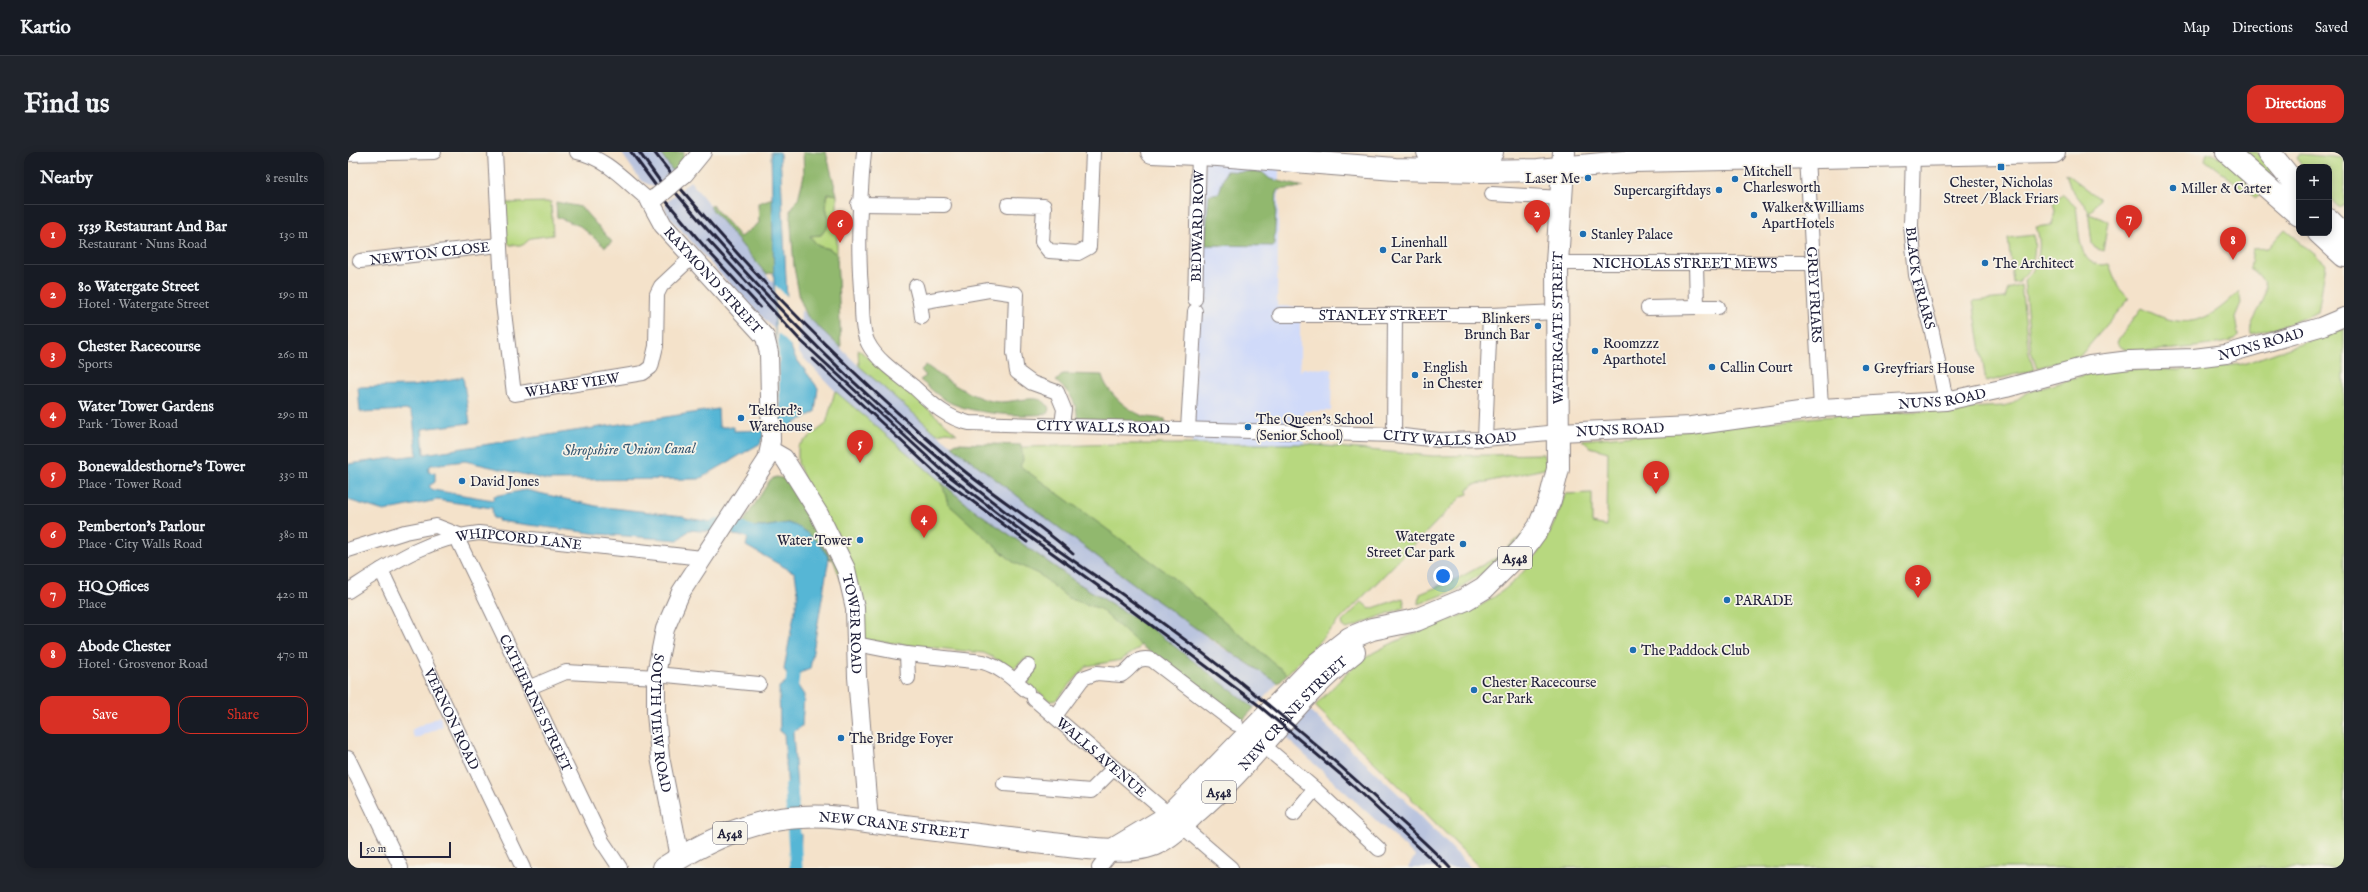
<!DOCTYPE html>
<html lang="en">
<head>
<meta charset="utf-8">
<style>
  :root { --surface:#171b24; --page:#20242c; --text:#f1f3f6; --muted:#9ea1a6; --line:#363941; --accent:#d93025 }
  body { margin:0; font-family:"IM FELL English",serif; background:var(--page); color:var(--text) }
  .controls { position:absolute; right:12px; top:12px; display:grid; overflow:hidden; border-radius:8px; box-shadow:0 2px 10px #0003 }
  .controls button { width:36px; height:36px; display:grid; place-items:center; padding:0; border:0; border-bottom:1px solid var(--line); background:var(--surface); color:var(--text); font:20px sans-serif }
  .scale { position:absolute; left:12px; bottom:10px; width:91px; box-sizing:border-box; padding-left:4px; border:2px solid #22223b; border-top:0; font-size:11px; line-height:14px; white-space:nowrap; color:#22223b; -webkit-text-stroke:3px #f7f3e8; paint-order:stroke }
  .you { position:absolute; left:1095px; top:424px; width:14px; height:14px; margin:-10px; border:3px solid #fff; border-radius:50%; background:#1a73e8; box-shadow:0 0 0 6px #1a73e833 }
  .badge { display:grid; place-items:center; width:26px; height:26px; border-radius:50%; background:var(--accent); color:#fff; font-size:13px; font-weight:700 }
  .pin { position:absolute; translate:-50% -33px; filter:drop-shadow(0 1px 2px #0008) }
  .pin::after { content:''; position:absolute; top:21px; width:14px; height:12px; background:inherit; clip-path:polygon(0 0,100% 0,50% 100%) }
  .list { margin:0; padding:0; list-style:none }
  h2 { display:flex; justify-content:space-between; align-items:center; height:52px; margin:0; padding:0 16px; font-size:17px }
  h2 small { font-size:13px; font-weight:400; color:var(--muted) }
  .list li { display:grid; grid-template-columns:26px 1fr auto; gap:12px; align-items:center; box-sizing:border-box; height:60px; padding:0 16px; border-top:1px solid var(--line) }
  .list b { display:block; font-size:15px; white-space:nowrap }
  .list p { margin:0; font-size:13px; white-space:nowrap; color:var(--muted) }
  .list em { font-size:13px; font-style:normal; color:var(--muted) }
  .actions { display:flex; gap:8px; padding:12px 16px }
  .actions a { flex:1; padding:9px 0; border:1px solid var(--accent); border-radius:12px; text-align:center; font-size:14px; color:var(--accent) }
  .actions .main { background:var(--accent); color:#fff }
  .map { position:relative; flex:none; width:1996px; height:716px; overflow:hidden; border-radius:12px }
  header { display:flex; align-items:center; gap:24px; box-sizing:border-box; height:56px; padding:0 20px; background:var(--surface); border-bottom:1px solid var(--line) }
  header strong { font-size:19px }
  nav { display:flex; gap:22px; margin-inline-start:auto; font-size:14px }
  .intro { display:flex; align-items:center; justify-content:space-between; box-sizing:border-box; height:96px; padding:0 24px }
  h1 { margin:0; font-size:28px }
  .button { padding:10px 18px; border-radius:12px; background:var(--accent); color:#fff; font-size:14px; font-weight:700 }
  main { display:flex; gap:24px; padding:0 24px }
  aside { flex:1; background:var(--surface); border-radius:12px; box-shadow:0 2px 10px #0003 }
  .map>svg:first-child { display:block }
</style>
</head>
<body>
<header>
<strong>Kartio</strong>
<nav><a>Map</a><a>Directions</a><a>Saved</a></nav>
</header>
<div class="intro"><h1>Find us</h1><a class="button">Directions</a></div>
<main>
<aside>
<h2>Nearby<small>8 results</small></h2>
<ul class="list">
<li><span class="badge">1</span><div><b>1539 Restaurant And Bar</b><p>Restaurant · Nuns Road</p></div><em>130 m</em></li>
<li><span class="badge">2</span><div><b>80 Watergate Street</b><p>Hotel · Watergate Street</p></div><em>190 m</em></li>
<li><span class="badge">3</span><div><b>Chester Racecourse</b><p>Sports</p></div><em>260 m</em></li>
<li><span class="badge">4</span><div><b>Water Tower Gardens</b><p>Park · Tower Road</p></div><em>290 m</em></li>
<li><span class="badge">5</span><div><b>Bonewaldesthorne's Tower</b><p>Place · Tower Road</p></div><em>330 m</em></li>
<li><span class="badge">6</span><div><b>Pemberton's Parlour</b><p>Place · City Walls Road</p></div><em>380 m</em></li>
<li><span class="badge">7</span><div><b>HQ Offices</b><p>Place</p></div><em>420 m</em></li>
<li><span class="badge">8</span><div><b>Abode Chester</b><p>Hotel · Grosvenor Road</p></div><em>470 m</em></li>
</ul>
<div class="actions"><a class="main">Save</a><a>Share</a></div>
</aside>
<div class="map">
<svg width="1996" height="716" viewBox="0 0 1996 716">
  <rect width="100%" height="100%" fill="#f7f3e8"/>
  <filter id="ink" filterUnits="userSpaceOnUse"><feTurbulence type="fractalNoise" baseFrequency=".025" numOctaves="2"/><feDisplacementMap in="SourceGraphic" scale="8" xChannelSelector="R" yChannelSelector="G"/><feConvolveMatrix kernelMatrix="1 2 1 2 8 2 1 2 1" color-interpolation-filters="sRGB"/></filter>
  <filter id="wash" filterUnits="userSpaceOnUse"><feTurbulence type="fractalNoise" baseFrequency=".012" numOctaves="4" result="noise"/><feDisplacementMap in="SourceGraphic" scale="16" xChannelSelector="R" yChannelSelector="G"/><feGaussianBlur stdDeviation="0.9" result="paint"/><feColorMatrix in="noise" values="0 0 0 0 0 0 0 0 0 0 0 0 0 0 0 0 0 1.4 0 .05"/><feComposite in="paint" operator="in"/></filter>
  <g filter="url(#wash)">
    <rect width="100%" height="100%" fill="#f4e2ca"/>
    <path fill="#d0daf9" d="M856,8L931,15L929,154L952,155V219L956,216L984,217L983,259H956V291L1085,304L1195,302L1200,316L1125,333L930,531L767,292L844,293Z
      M92,564L95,574L67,587L63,578Z"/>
    <path fill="#bac4de" d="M273,0H320L331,15L311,34H304L293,29Z
      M342,29L427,133V178L370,120L319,62L317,56L319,50Z
      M453,158L511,214L589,282L867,491L930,531L906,556L804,477L728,430L621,354L494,246L450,200Z
      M960,557L1060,651L1123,716H1060L1067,704L937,585Z"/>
    <path fill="#b7d87f" stroke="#6c7d5d" d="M1859,0L1875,6L1912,43L1908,46L1857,8Z
      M1891,0H1909L1926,18L1919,25Z
      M1952,2L1996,6V52L1991,56L1981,45V15H1956L1949,6Z
      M1718,21L1752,47L1741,62L1760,69L1755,99L1747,96L1744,92L1740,58L1722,35Z
      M480,41L489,43V103L482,97L470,94L461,84L473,83L482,71L478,55Z
      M1714,42L1728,55C1732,75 1727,120 1761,112L1770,135L1781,147L1732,204L1689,216L1683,199L1676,128C1691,117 1695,92 1688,75L1704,73L1707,59L1705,51Z
      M203,50L205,83L183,86L175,93H162L159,89L156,51Z
      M1937,77L1978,112L1970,160L1938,173L1903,182C1898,163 1938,140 1902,116L1905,97L1920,96Z
      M1686,83C1687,102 1688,114 1672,127V130L1665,131L1660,86Z
      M1673,133L1681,201L1686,218L1638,230L1625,149L1657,146L1660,137Z
      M1891,139L1893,151L1887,165L1890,184L1886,188C1870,194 1792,202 1777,197C1774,196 1771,194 1769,191L1771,186L1794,156C1836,179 1859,172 1891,139Z
      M1996,177V716H1132L1046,629L967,554C985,535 1003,515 1025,501C1052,486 1081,476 1109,465C1168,440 1198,402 1217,342L1244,341V371L1259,374L1260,300L1242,295L1234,288L1471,265L1655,254L1663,252L1678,241L1739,222L1775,217L1832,218L1895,212Z
      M510,197L609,282L599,280L589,282L511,214Z
      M487,239L621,354L728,430L804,477L789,498L773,508L739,514L708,548L702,549L680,532L681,526L689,516L678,506L666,516L636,501L523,489L514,486L450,311V294L478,272Z
      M767,292H956L1085,304L1195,302L1200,316L1125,333L1119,338L1120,342L1114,344L930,531L624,297Z
      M1179,379L1146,414L1108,438L1071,452L1072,442L1111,426L1149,405Z
      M1055,446L1057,455L999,477L995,474L994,470L1014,450L1022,457Z"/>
    <path fill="#91b86e" stroke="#5a6d54" d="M312,0H336L335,8L326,21Z
      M455,0H478L489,43L479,41L478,55L482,71L473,83L462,84L470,94L482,97L489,103L493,196L459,164L452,147L446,115L442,59L450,47L456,23Z
      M878,19L914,20L922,27L956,35L929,38L926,94L857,93L861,43L871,41Z
      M425,46L427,120L418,122L362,55L364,53L392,85L411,71L410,51Z
      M208,50L233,55L264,90L257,95L232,74L209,65Z
      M578,213C596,227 629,250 653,250C662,250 672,247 681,247C690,246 698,248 701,257L699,262C673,265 629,262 605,252C593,247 582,236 572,228L578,224L573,218Z
      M715,222L754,223C758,240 779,258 795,264C802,266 810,266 817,267L818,274L730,271C728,249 725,244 708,229Z
      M608,291L673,293L675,308L672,314L818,420L939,522L930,531C816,459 711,375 604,294Z
      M428,325L438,327L443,331L484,408L481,406L472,393L440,371L415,375L393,374L422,328Z
      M594,331L621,354L728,430L804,477L906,556L894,569L852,535L792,493L752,457L720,446L692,423L665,410L600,352Z"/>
    <path fill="#57b6d5" stroke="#3c6c88" d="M423,0H432L441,190L447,205L470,236L467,260L436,277L413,287V291L351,327L199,328L117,309L83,313L81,316L80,320L87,321V330L81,334L85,338L145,348L146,344L178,338L248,354L335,364L338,366L371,371L365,380L341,378L330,388L251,382L150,369L151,367L145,366L144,356L89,348L36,359L0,348V312L69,303L65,265L61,258L12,260L10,235L65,234L115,225L122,271L74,277L76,302L370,257L371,275H386V279L416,278L429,262Z
      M440,371C458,376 471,391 481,406L462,517L449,522L448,525L439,523L436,517L450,441L447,421L398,394L400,385L385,383L393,374L415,375Z
      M439,529L448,531L456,543L454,574L445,580L450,652L441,654L436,582L432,579L431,535Z
      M453,682L452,716H444L443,683Z"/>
    <path fill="#f4e2ca" d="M427,133L441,146L445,196L430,181L432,261L429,262Z"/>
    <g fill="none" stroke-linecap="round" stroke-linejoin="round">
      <path stroke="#57b6d5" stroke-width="13" d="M368,373L393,376L407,382
        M442,547L447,507
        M443,636L448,716"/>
    </g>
  </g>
  <g filter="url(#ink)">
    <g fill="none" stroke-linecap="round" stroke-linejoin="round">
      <g stroke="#8b8282" stroke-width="16">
        <g id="minor">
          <path id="s1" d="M147,0L155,152L166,242L295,221L303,215L308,194L309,142L313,134L344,105"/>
          <path d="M229,0C259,6 279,31 302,49"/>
          <path id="s2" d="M516,0C511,50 509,98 514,149C514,161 514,180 520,191C529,209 551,223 566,235C583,251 598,266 621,271L1046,283L1091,288L1137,287L1211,280"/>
          <path d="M0,2L86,0"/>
          <path id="s3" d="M1565,2L1563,74L1568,123L1584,180L1598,249"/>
          <path id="s4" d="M1459,5L1473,256"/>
          <path d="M1144,42L1214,46"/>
          <path d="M510,52L596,53"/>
          <path d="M660,53L696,54L694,90L701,99L730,101L741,95L745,0"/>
          <path id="s5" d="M12,109L151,93"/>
          <path id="s6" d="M1209,111H1465"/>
          <path d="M1348,112L1349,155H1370"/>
          <path d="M568,134L572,150"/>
          <path id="s7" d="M847,147L851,2"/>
          <path d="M1300,156L1349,155"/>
          <path id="s8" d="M932,163H1142L1210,160"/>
          <path d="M574,165L572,150L641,138L668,142L666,201L669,220L684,231L709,240L716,257L714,273"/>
          <path d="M840,277L847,159"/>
          <path d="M1046,283L1047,163"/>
          <path d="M1137,287L1142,163"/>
          <path id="s9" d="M108,384L254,689L272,716"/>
          <path d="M0,398L57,380L88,374L111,383"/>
          <path id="s10" d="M33,418L175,716"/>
          <path id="s11" d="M0,439C42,412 79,386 131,381L354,406"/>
          <path d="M508,492L559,502L635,510C652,515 665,527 679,539"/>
          <path d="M559,502L560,526"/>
          <path d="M308,522L411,532"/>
          <path d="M667,529L680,514"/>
          <path d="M180,536L218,520L309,525"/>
          <path id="s12" d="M686,547L883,716"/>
          <path d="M707,564L735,526L749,521L773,523C785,516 787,503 804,508L888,572"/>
          <path d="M909,588L967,637L1031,697"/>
          <path d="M0,606L53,716"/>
          <path d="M656,632L743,639L766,616"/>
          <path d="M946,662L967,637"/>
          <path d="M751,716L766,697"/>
        </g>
      </g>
      <g stroke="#8b8282" stroke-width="20">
        <g id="tertiary">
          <path d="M336,22L354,0"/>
          <path id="s13" d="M309,45L302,49L315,73L417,185L421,201L423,289L419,308L333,440L317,477L308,522V561L312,605L332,705"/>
          <path id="s14" d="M1211,280L1343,274L1473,256L1598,249L1658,236L1742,213L1782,208L1846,206L1878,202L1972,175L1996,165"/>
          <path id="s15" d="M422,298L436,306L471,362L498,417L507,456L509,525L521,670"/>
        </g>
      </g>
      <g stroke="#8b8282" stroke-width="24">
        <g id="primary">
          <path id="s16" d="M766,697L821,664L970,511L1002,486L1024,477L1068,468L1116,448L1136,436L1175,397L1191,375L1202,348L1210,317L1209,111L1216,0"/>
          <path id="s17" d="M316,716C357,689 404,667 454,665C485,663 518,669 548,673C600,679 652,686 704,692C732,695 784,704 809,691C824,684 837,670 849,659C906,611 947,545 1006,500"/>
        </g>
      </g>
      <g stroke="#8b8282" stroke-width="24">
        <path id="trunk" d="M804,0L870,3L1047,17L1134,19L1190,18L1286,9L1706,0
          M1080,0H1144
          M1879,0L1951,63
          M1921,0L1951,37
          M1981,68L1996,83
          M1971,81L1996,104"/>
      </g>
      <use href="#minor" stroke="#fff" stroke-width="14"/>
      <use href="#tertiary" stroke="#fff" stroke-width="18"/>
      <use href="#primary" stroke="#fff" stroke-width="22"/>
      <use href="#trunk" stroke="#fff" stroke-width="22"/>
      <path stroke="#22223b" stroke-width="3" d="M283,0L308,34
        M291,0L314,32
        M306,0L324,23
        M333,37C415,135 507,225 603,308C642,342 687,368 725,402
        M328,41C429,161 546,276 671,370C703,394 736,416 768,438C862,503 951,575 1034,652C1057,673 1081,693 1102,716
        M319,50L361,100L412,155
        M360,88L451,187L596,320L668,375L764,444L909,552L992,622L1093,716
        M465,207L592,325L679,390"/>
      <g stroke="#8b8282" stroke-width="20" stroke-linecap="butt">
        <path id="tertiary-bridge" d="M309,45L336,22"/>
      </g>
      <use href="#tertiary-bridge" stroke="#fff" stroke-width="18"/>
    </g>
  </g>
  <g fill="#1f6fb2" stroke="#f7f3e8" stroke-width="1.5">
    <rect x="1649" y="11" width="8" height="8" rx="2"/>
    <circle cx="1240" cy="26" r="4"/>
    <circle cx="1387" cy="27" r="4"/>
    <circle cx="1825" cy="36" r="4"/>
    <circle cx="1371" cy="38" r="4"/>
    <circle cx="1406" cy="63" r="4"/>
    <circle cx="1235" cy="82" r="4"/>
    <circle cx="1035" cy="98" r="4"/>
    <circle cx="1637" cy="111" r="4"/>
    <circle cx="1190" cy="174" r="4"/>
    <circle cx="1247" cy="199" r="4"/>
    <circle cx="1364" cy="215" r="4"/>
    <circle cx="1518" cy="216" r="4"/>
    <circle cx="1067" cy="223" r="4"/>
    <circle cx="393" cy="266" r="4"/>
    <circle cx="900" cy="275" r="4"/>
    <circle cx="114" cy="329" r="4"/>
    <circle cx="512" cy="388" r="4"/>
    <circle cx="1115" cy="392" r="4"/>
    <circle cx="1379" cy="448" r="4"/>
    <circle cx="1285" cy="498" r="4"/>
    <circle cx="1126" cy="538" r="4"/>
    <circle cx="493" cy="586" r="4"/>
  </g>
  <g text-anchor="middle" stroke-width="3.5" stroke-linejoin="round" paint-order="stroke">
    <g fill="#f7f3e8" stroke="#62616f" stroke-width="1">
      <rect x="1150" y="395" width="34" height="22" rx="3"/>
      <rect x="854" y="629" width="34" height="22" rx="3"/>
      <rect x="365" y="670" width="34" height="22" rx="3"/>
    </g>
    <g font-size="13" font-weight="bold" fill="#22223b">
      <text x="1167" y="411">A548</text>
      <text x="871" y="645">A548</text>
      <text x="382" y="686">A548</text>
    </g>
    <g font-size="14" fill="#22223b" stroke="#f7f3e8" text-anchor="start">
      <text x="1395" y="24">Mitchell<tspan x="1395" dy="16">Charlesworth</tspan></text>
      <text x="1232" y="31" text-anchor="end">Laser Me</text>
      <text x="1653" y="35" text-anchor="middle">Chester, Nicholas<tspan x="1653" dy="16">Street / Black Friars</tspan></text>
      <text x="1833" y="41">Miller &amp; Carter</text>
      <text x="1363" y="43" text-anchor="end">Supercargiftdays</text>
      <text x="1414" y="60">Walker&amp;Williams<tspan x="1414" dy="16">ApartHotels</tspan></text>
      <text x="1243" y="87">Stanley Palace</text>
      <text x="1043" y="95">Linenhall<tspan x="1043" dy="16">Car Park</tspan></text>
      <text x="1645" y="116">The Architect</text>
      <text x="1182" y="171" text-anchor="end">Blinkers<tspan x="1182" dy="16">Brunch Bar</tspan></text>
      <text x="1255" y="196">Roomzzz<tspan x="1255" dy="16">Aparthotel</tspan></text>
      <text x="1075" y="220">English<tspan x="1075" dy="16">in Chester</tspan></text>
      <text x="1372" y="220">Callin Court</text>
      <text x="1526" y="221">Greyfriars House</text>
      <text x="401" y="263">Telford's<tspan x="401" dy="16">Warehouse</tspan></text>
      <text x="908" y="272">The Queen's School<tspan x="908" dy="16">(Senior School)</tspan></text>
      <text x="122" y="334">David Jones</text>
      <text x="1107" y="389" text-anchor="end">Watergate<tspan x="1107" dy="16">Street Car park</tspan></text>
      <text x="504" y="393" text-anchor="end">Water Tower</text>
      <text x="1387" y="453">PARADE</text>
      <text x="1293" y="503">The Paddock Club</text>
      <text x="1134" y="535">Chester Racecourse<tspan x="1134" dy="16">Car Park</tspan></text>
      <text x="501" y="591">The Bridge Foyer</text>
    </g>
    <g font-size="14" fill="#22223b" stroke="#f7f3e8">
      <text dy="5" stroke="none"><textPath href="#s7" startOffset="73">BEDWARD ROW</textPath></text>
      <text dy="5" stroke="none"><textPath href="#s5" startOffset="70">NEWTON CLOSE</textPath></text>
      <text dy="5" stroke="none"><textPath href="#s6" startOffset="128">NICHOLAS STREET MEWS</textPath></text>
      <text dy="5" stroke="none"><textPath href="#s3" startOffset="125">BLACK FRIARS</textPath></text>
      <text dy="5" stroke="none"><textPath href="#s13" startOffset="110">RAYMOND STREET</textPath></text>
      <text dy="5" stroke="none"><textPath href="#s4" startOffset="138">GREY FRIARS</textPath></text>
      <text dy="5" stroke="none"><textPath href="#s8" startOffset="103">STANLEY STREET</textPath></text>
      <text dy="5" stroke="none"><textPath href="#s16" startOffset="747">WATERGATE STREET</textPath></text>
      <text dy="5" stroke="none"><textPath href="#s14" startOffset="710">NUNS ROAD</textPath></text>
      <text dy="5" stroke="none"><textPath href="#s1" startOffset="302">WHARF VIEW</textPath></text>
      <text dy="5" stroke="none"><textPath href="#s14" startOffset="385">NUNS ROAD</textPath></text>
      <text dy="5" stroke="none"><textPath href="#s2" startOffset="457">CITY WALLS ROAD</textPath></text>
      <text dy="5" stroke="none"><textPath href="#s14" startOffset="61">NUNS ROAD</textPath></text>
      <text dy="5" stroke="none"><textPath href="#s2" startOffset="804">CITY WALLS ROAD</textPath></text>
      <text dy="5" stroke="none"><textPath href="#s11" startOffset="185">WHIPCORD LANE</textPath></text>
      <text dy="5" stroke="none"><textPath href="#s15" startOffset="199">TOWER ROAD</textPath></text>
      <text dy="5" stroke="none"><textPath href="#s9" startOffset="185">CATHERINE STREET</textPath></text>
      <text dy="5" stroke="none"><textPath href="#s17" startOffset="695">NEW CRANE STREET</textPath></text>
      <text dy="5" stroke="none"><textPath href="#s10" startOffset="165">VERNON ROAD</textPath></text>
      <text dy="5" stroke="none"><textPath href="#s13" startOffset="604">SOUTH VIEW ROAD</textPath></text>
      <text dy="5" stroke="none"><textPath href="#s12" startOffset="89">WALLS AVENUE</textPath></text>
      <text dy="5" stroke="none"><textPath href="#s17" startOffset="241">NEW CRANE STREET</textPath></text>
    </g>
    <g font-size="15" font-style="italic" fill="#355671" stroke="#f7f3e8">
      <text transform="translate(281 297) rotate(-1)" y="5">Shropshire Union Canal</text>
    </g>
  </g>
</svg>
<div class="controls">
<button>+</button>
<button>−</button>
</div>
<div class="scale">50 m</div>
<div class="you"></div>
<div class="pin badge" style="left:1308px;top:342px">1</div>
<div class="pin badge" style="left:1189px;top:81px">2</div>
<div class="pin badge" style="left:1570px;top:446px">3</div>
<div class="pin badge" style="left:576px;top:386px">4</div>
<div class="pin badge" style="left:512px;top:311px">5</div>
<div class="pin badge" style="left:492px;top:91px">6</div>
<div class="pin badge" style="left:1781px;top:86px">7</div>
<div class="pin badge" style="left:1885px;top:108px">8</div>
</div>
</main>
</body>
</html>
